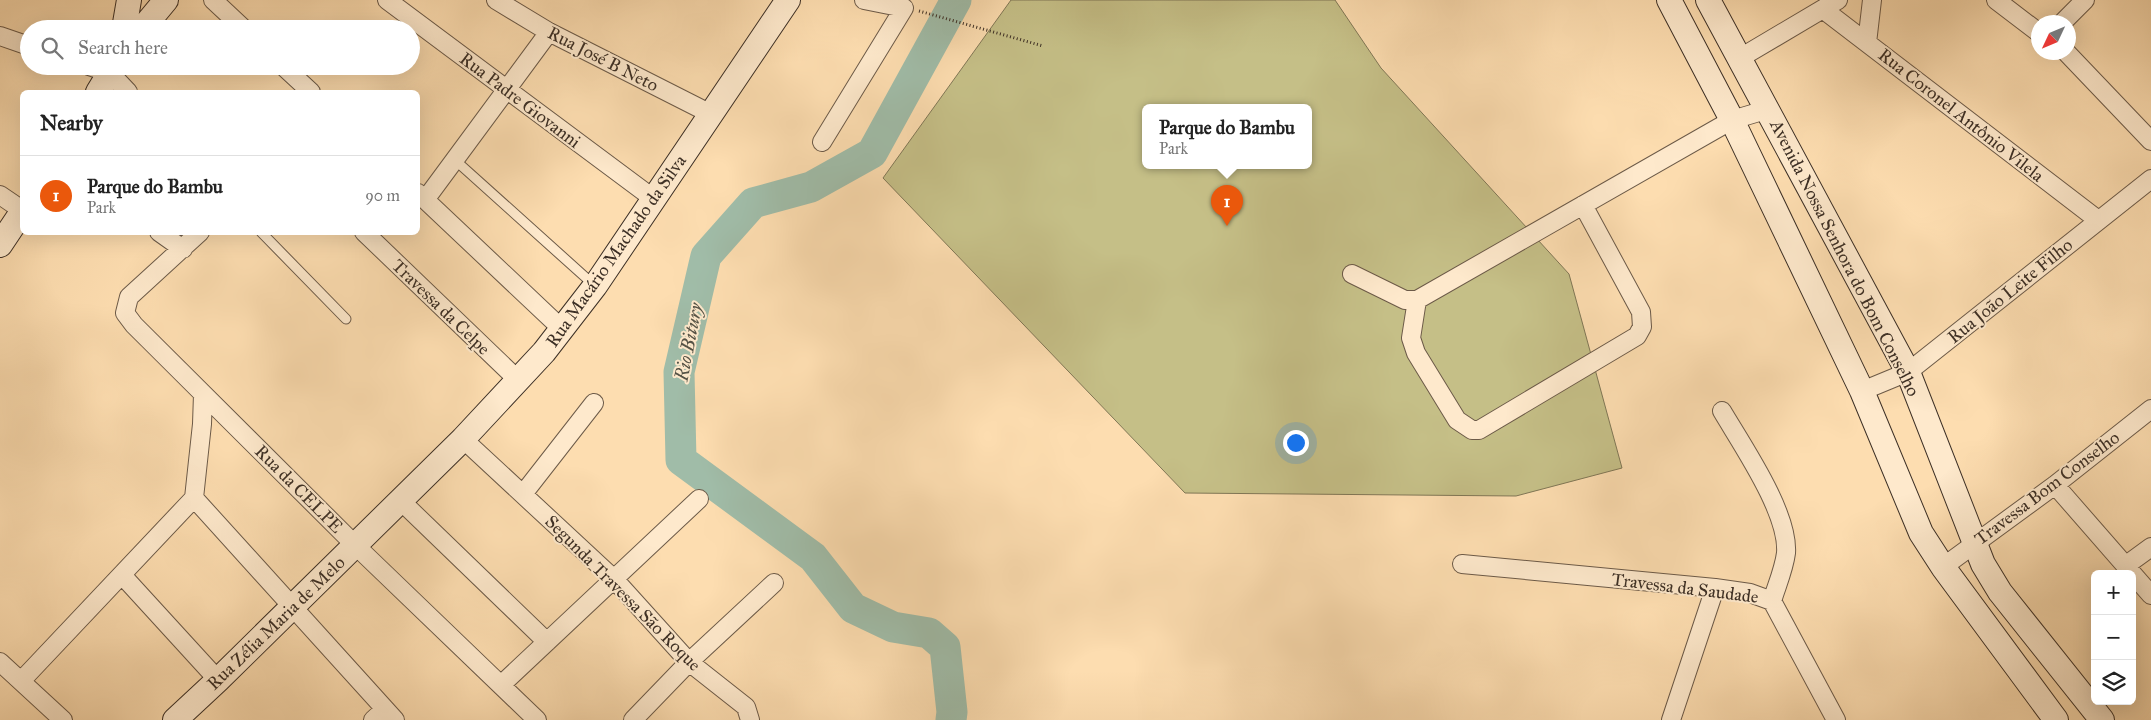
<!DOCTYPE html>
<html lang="en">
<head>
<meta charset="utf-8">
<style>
  :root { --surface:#fff; --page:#f2f2f2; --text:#222; --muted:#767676; --line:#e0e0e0; --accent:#ea580c }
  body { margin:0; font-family:"IM FELL Great Primer",serif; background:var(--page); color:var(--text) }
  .controls { position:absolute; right:15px; bottom:15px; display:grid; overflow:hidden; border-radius:8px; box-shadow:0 5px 20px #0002 }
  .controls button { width:45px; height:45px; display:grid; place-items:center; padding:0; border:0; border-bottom:1px solid var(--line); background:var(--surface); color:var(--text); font:25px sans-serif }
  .compass { position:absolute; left:2031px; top:15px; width:45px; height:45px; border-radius:50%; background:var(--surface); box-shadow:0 5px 20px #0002; rotate:226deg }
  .you { position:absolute; left:1295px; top:442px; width:18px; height:18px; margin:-12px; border:4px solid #fff; border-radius:50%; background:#1a73e8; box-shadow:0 0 0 8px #1a73e833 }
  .badge { display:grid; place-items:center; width:32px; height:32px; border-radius:50%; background:var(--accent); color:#fff; font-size:16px; font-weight:700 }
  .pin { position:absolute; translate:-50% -41px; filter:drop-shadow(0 1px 2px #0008) }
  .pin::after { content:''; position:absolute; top:26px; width:18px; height:15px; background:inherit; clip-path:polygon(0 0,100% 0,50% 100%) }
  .popup { position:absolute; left:1142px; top:104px; width:170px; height:65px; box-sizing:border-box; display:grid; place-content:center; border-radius:8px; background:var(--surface); filter:drop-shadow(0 1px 4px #0005); font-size:16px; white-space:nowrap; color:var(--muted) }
  .popup b { font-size:19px; color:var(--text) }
  .popup::after { content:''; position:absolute; left:50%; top:100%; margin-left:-10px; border:10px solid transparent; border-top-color:var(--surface) }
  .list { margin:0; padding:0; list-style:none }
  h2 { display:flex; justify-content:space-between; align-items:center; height:65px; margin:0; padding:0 20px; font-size:21px }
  h2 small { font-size:16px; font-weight:400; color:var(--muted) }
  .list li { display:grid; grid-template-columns:32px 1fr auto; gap:15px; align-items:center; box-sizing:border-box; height:80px; padding:0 20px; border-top:1px solid var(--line) }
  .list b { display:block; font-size:19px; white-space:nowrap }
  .list p { margin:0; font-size:16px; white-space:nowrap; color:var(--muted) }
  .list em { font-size:16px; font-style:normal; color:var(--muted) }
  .icon { flex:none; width:28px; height:28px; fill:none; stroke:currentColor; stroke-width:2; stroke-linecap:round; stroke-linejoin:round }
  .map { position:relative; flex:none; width:2151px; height:720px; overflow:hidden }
  .search { position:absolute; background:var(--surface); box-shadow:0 5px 20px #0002; left:20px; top:20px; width:400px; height:55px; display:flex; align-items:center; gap:12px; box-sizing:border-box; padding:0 18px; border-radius:28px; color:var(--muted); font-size:19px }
  .panel { position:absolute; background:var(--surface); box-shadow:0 5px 20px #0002; left:20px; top:90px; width:400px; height:145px; border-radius:8px }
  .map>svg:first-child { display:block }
</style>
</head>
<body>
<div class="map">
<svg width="2151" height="720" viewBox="0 0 2151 720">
  <rect width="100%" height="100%" fill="#fdddb0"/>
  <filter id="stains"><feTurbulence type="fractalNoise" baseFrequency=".004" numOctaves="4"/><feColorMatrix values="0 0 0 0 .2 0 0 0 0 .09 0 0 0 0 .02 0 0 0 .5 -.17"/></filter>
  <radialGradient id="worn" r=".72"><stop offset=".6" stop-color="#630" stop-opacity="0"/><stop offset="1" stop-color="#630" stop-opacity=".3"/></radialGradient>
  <path fill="#c5bf87" stroke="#807756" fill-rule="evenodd" d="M1011,0H1335L1381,68L1569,274L1622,468L1516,496L1185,493L883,178ZM1146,107H1308V165H1146Z"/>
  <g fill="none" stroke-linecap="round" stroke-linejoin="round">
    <path stroke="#a0bca8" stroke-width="31" d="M951,720L952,712L945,647L929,633L893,627L853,608L813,557L681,460L679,372L706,256L753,203L811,187L872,153L956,0"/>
    <g stroke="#6c5a48" stroke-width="11">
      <path id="lane" d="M455,160L594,285
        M261,232L346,319"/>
    </g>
    <g stroke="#6c5a48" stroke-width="20">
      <path id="street" d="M213,0L244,29
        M387,0L654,199
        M496,0L549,32L711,114
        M1996,0L2038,32
        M1824,10L2098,220
        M2063,22L2085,0
        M0,36L29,46
        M1867,43L1872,0
        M2066,52L2151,141
        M1740,58L1838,0
        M89,66L110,73L128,92
        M283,66L311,92
        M822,142L904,8L864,0
        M418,193L562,329
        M0,195L22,210
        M425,200L549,32
        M159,232L183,249
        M200,232L129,297L125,313L134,325L355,545L537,720
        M364,232L519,381
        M1352,274L1405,300H1417L1732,120L1769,109
        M1417,300L1411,338L1416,353L1457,420L1472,430H1479L1637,336L1642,327L1641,312L1583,205
        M1862,391L1908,372L2151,179
        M1722,411C1742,445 1789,513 1786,553C1784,569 1777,585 1772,601
        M463,439L614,579L689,662L746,707L750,720
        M2055,485L2151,595
        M523,494L594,403
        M194,498L395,720
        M401,501L547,642
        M1462,564L1715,588L1750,593L1772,601L1836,720
        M2125,566L2151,547
        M1943,567L2055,485L2151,409
        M122,575L218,680
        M0,662L63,720
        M22,680L194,498L202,424L203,394
        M501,685L699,499
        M373,720L385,709
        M633,720L689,662L774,583
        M1671,720L1715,588"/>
    </g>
    <g stroke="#3c2f25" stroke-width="26">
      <path id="secondary" d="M1669,0L1732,120L1862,391L1921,533L1943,567L2056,720
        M1708,0L1908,372L1983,564L2000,592L2102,720
        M124,29L129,0
        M142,29L166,0
        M98,92L114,66
        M0,245L22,212
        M175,720L218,680L463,439L544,352L595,286L788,0"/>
    </g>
    <path stroke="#3c2f25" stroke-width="3" stroke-dasharray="1 2.5" stroke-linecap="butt" d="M919,11L1043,46"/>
    <use href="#lane" stroke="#fee9cc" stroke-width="9"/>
    <use href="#street" stroke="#fee9cc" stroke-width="18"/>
    <use href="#secondary" stroke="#fee9cc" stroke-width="24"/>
  </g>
  <g text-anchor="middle" stroke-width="4" stroke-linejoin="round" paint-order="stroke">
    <g font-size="18" fill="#3c2f25" stroke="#fee9cc">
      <text transform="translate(603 59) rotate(27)" y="6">Rua José B Neto</text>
      <text transform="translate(520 100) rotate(37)" y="6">Rua Padre Giovanni</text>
      <text transform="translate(1961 115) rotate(38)" y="6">Rua Coronel Antônio Vilela</text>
      <text transform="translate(616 251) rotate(-55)" y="6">Rua Macário Machado da Silva</text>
      <text transform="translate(1845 258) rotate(63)" y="6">Avenida Nossa Senhora do Bom Conselho</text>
      <text transform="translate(2010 291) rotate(-39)" y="6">Rua João Leite Filho</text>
      <text transform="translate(441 307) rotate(44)" y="6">Travessa da Celpe</text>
      <text transform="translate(2047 488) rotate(-37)" y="6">Travessa Bom Conselho</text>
      <text transform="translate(299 489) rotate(45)" y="6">Rua da CELPE</text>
      <text transform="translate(1685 588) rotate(7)" y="6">Travessa da Saudade</text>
      <text transform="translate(623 593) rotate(45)" y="6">Segunda Travessa São Roque</text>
      <text transform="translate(276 623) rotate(-44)" y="6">Rua Zélia Maria de Melo</text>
    </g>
    <g font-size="19" font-style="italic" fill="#555246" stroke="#fee9cc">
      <text transform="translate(688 342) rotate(-79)" y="7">Rio Bitury</text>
    </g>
  </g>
  <rect width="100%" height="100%" filter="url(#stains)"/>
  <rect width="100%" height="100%" fill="url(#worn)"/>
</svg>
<div class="controls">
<button>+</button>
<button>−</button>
<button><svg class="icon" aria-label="layers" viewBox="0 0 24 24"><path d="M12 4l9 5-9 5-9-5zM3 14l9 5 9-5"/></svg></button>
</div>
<svg class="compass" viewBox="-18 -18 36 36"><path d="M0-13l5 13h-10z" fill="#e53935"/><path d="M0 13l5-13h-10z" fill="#767676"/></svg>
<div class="you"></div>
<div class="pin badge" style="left:1227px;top:226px">1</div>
<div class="popup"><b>Parque do Bambu</b>Park</div>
<div class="search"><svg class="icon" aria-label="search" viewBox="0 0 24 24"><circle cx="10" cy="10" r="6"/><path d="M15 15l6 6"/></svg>Search here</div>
<section class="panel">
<h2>Nearby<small></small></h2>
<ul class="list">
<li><span class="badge">1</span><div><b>Parque do Bambu</b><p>Park</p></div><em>90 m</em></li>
</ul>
</section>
</div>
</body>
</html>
